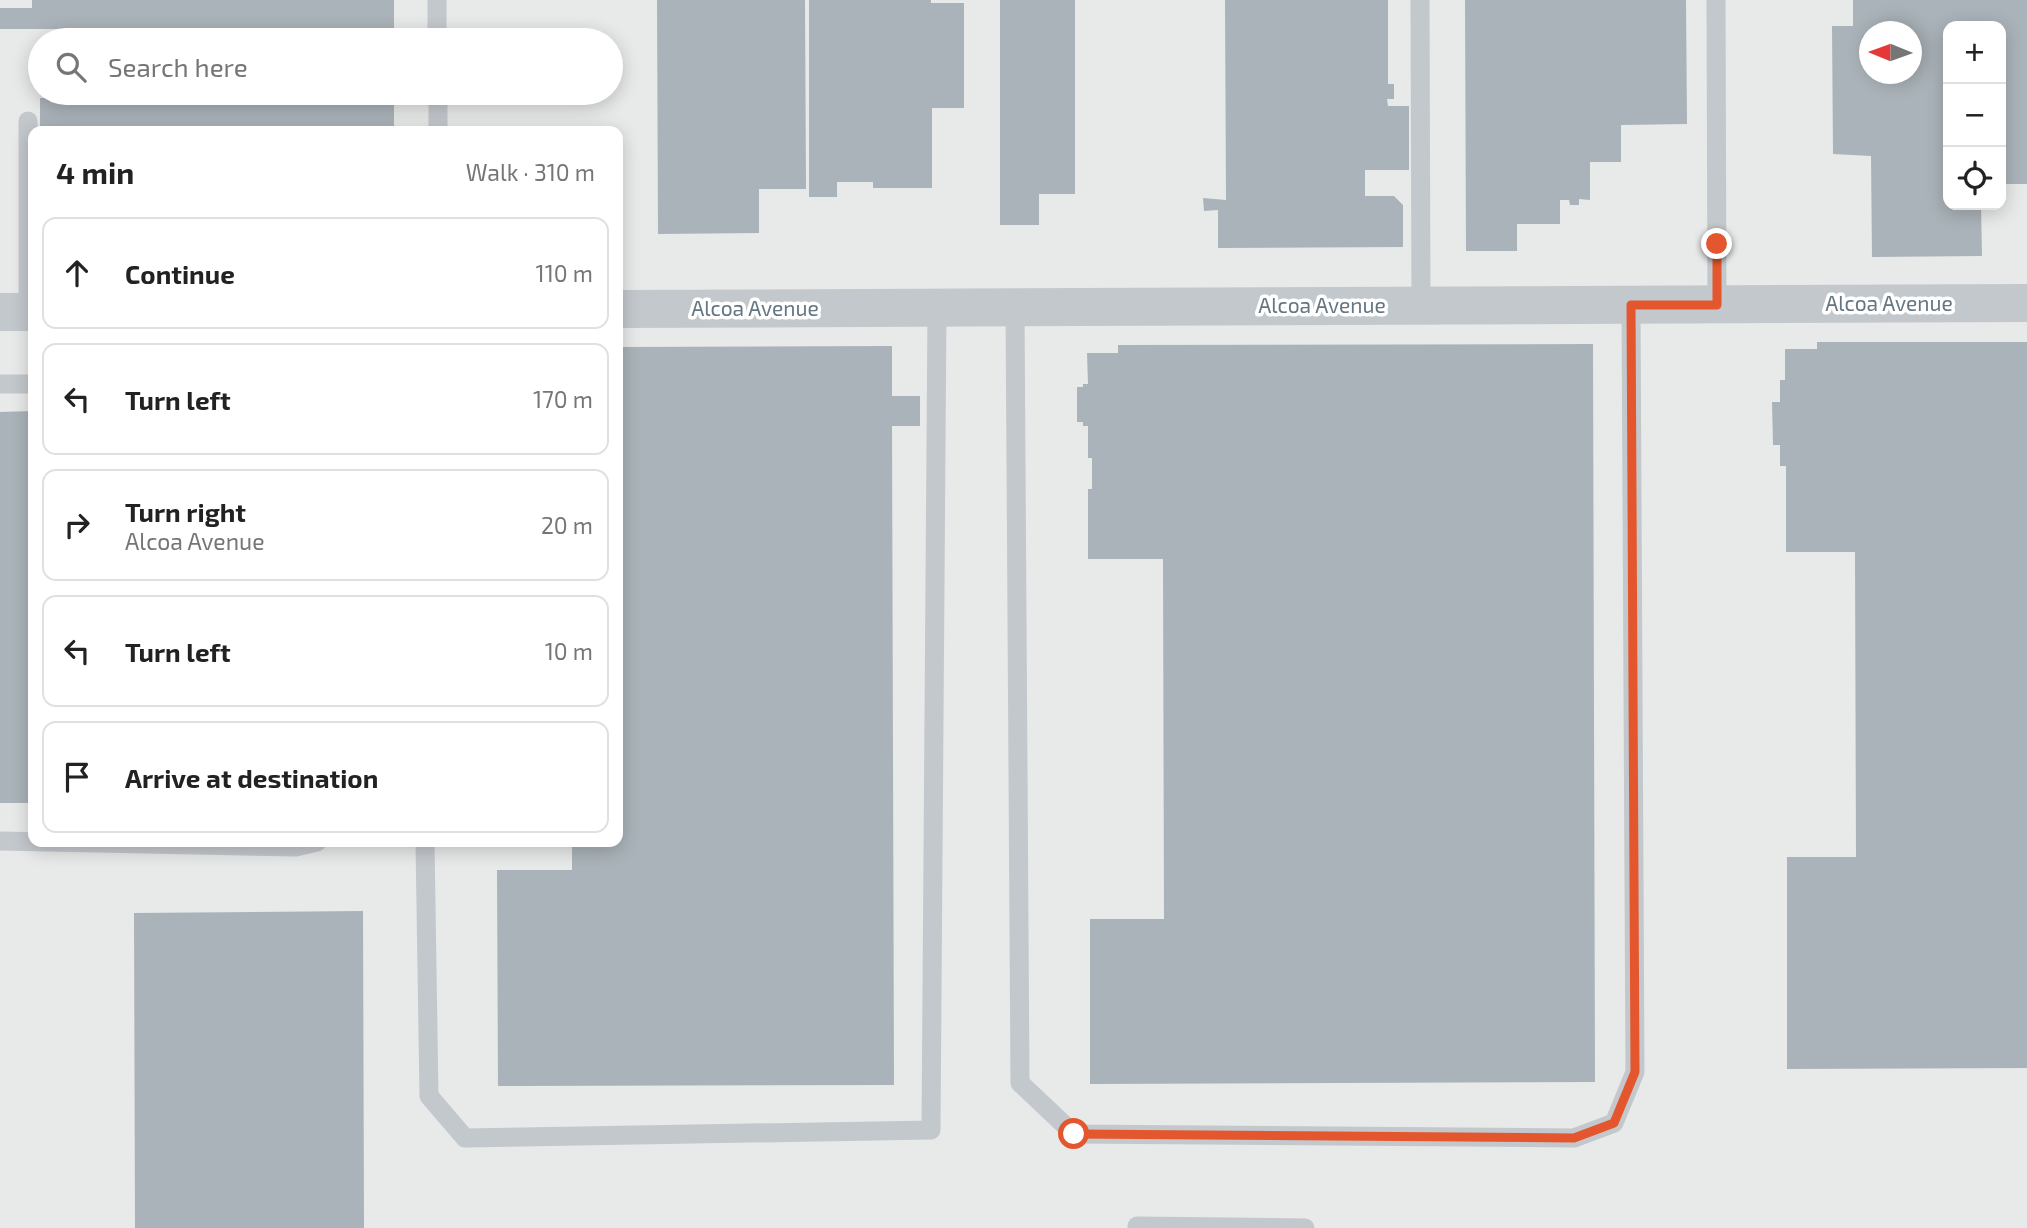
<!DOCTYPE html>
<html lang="en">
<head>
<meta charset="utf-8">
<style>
  :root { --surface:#fff; --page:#f2f2f2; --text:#222; --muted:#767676; --line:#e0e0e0 }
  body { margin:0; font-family:"Exo 2",sans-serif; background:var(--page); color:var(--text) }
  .controls { position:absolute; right:21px; top:21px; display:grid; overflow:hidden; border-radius:14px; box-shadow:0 4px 18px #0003 }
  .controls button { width:63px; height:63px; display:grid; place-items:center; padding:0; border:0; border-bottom:2px solid var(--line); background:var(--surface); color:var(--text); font:35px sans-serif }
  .compass { position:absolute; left:1859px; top:21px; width:63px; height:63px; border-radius:50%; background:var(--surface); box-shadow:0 4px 18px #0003; rotate:271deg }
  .stop { position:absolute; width:21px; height:21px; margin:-16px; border:5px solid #e4572e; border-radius:50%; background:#fff }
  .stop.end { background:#e4572e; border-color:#fff; box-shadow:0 2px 7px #0008 }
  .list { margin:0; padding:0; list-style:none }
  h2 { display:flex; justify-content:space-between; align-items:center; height:91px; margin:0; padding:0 28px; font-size:30px }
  h2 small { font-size:23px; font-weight:400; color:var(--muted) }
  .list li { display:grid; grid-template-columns:46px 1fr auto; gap:21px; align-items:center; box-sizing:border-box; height:112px; margin:0 14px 14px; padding:0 14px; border:2px solid var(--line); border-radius:14px }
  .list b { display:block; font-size:26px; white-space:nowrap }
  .list p { margin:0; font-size:23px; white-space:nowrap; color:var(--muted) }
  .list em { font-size:23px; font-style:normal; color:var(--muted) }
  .icon { flex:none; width:38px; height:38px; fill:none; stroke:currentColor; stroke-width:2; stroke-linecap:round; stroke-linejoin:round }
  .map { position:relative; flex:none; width:2027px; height:1228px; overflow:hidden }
  .search { position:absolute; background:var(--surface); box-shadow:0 4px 18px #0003; left:28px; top:28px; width:595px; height:77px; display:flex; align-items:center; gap:18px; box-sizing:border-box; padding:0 24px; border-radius:38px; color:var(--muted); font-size:26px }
  .panel { position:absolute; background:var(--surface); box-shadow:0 4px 18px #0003; left:28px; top:126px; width:595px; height:721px; border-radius:14px }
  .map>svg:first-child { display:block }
</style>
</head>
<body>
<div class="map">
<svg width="2027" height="1228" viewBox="0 0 2027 1228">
  <rect width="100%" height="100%" fill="#fafaf8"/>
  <path fill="#e8e9e9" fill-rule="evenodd" d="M0,0H2027V1228H0ZM1948,26H2001V205H1948ZM1870,32H1912V74H1870ZM40,40H611V93H40ZM33,131H618V842H33Z"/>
  <path fill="#aab3b9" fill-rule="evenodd" d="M32,0H394V40H115V29H0V8H32Z
    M657,0H805L806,189H759V233L658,234Z
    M809,0H931V3H964V108H932V188H873V182H837V197H809Z
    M1000,0H1075V194H1039V225H1000Z
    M1225,0H1388V84H1394V99H1387L1388,106H1409V170H1365V196H1394L1403,205V247L1218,248V210L1204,211L1203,198L1226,200Z
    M1465,0H1686L1687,124L1621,125V162H1590V200L1579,199V205H1570L1569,200H1560V224H1517V251H1466Z
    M1853,0H2027V184H2001V26H1948V205H1981L1982,256L1872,257L1871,156L1833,154L1832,26H1853ZM1870,32H1912V74H1870Z
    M58,93H394V126H428V131H40V98H58Z
    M1817,342H2027V1068L1787,1069V857H1856L1855,552H1786V466H1780V445H1773L1772,402H1780V380H1785V349H1817Z
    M1593,344L1595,1082L1090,1084V919H1164L1163,559H1088V489H1092V458H1088V426H1083V422H1077V387H1083V384H1088L1087,353H1118V345Z
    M892,346V396H920V426H892L894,1085L498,1086L497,870H572V842H618V347Z
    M33,411V803H0V412Z
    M363,911L364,1228H135L134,913Z"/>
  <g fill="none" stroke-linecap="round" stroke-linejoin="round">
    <path stroke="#c3c8cc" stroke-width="19" d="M437,0V40
      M1420,0L1421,306
      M1716,0L1717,305
      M438,93V131
      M1015,307L1020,1083L1074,1134L1574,1138L1614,1123L1635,1072L1631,305
      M28,312V121
      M0,384H33
      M0,841L296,847L317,842
      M425,842L429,1096L465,1138L931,1130L937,308
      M1137,1228V1226L1305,1228"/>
    <path stroke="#c3c8cc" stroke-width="38" d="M618,309L2027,303
      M0,312H33"/>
  </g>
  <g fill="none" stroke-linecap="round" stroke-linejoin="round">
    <path stroke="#e4572e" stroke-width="9" d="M1074,1134L1574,1138L1614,1123L1635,1072L1631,305H1717V244"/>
  </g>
  <g text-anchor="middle" stroke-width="7" stroke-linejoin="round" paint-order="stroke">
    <g font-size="21" fill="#657683" stroke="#fff">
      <text x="1889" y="311">Alcoa Avenue</text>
      <text x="1322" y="313">Alcoa Avenue</text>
      <text x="755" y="316">Alcoa Avenue</text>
    </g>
  </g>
</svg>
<div class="controls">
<button>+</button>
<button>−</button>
<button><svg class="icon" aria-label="locate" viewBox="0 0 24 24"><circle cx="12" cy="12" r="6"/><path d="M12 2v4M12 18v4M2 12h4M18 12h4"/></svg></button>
</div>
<svg class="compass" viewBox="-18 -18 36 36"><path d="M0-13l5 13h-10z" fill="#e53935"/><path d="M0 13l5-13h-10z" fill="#767676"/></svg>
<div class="stop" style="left:1074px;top:1134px"></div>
<div class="stop end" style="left:1717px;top:244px"></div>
<div class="search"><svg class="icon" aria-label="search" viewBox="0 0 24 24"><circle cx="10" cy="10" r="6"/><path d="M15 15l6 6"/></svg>Search here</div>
<section class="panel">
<h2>4 min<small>Walk · 310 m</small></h2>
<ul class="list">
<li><svg class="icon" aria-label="ahead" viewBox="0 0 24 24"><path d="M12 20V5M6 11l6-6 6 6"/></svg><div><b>Continue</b></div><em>110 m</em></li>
<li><svg class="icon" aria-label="left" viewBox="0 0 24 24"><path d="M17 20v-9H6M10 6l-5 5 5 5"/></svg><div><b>Turn left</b></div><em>170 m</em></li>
<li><svg class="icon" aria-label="right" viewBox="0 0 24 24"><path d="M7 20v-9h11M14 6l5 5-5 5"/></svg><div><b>Turn right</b><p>Alcoa Avenue</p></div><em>20 m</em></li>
<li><svg class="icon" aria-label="left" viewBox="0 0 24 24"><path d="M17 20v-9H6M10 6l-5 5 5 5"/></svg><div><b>Turn left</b></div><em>10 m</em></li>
<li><svg class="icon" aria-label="arrive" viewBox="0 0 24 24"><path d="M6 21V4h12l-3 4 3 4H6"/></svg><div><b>Arrive at destination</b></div></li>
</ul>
</section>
</div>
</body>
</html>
